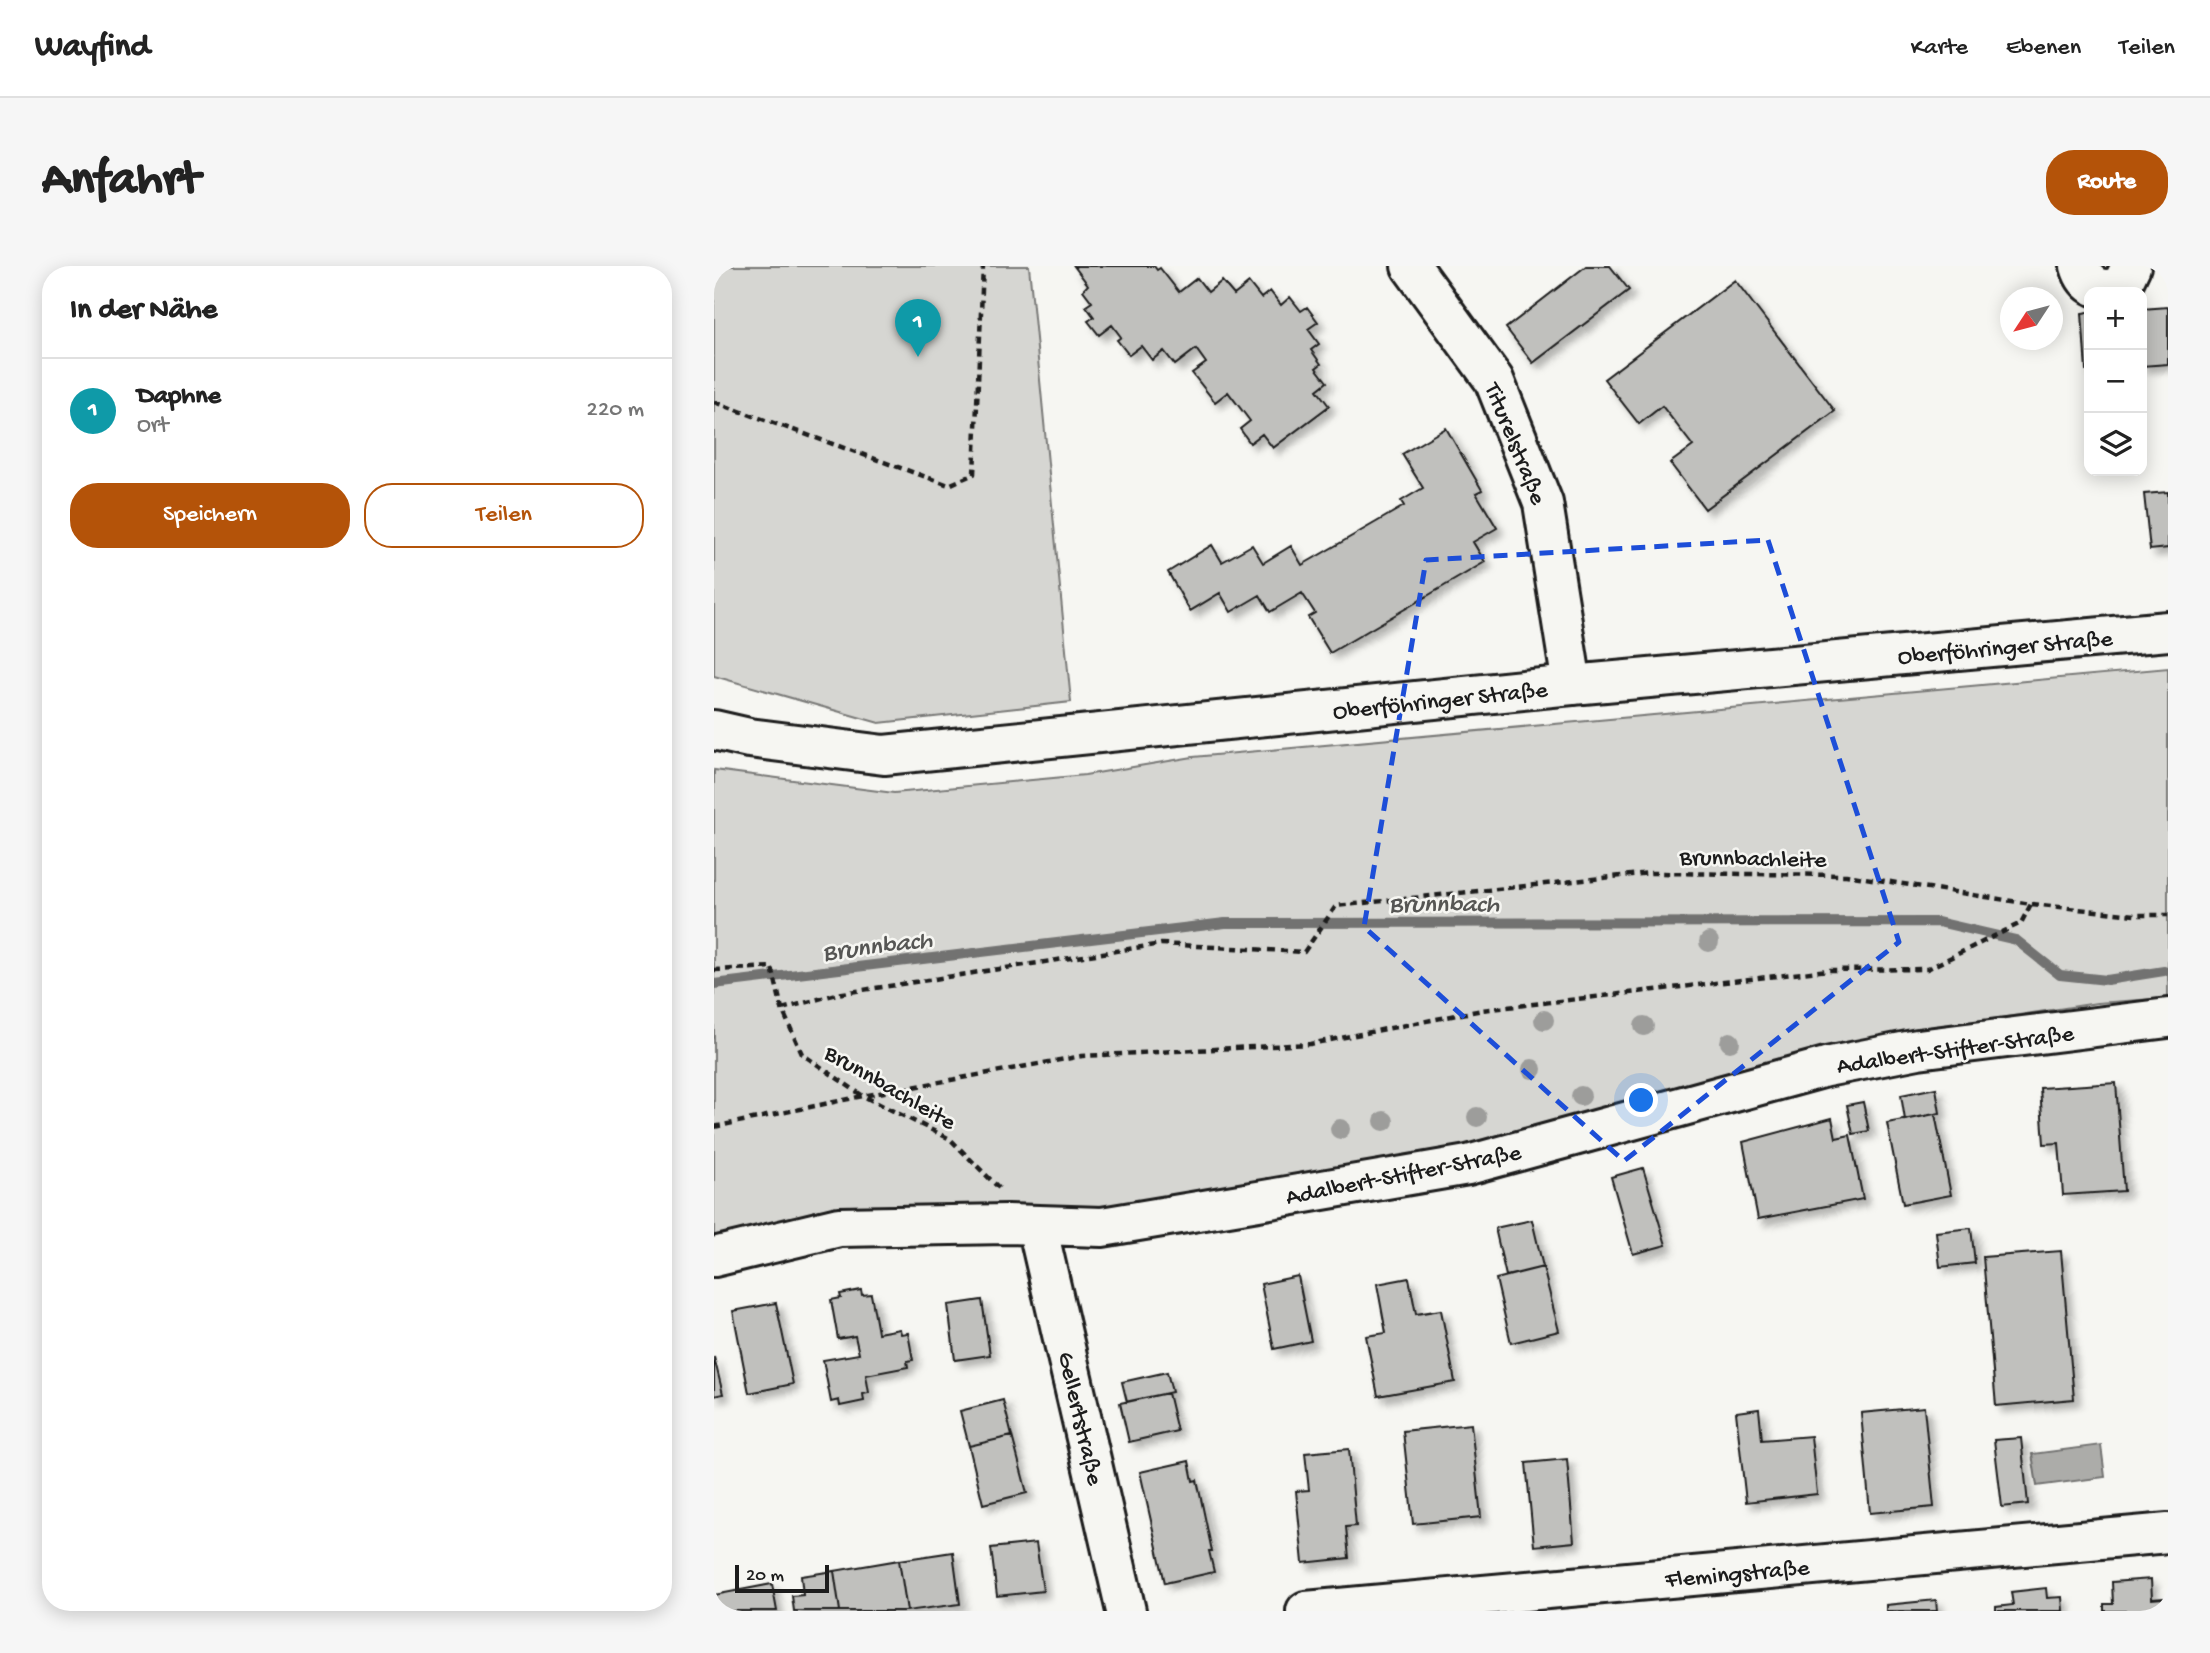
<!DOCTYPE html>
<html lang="de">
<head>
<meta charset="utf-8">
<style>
  :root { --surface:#fff; --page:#f6f6f6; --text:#222; --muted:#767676; --line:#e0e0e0; --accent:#b45309 }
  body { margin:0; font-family:"Gochi Hand",sans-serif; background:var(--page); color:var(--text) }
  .controls { position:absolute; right:21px; top:21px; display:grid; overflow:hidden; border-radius:14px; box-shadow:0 4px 18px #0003 }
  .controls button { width:63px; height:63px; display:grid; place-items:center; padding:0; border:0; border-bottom:2px solid var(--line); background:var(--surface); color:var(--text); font:35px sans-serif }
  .compass { position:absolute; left:1286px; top:21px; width:63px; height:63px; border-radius:50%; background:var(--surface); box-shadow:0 4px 18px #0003; rotate:234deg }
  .scale { position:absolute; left:21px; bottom:18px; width:94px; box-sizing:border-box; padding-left:7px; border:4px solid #1c1c1c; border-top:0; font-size:19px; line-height:24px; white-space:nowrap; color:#1c1c1c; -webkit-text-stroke:5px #f6f6f2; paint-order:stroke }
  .you { position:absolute; left:928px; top:835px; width:24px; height:24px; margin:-18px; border:5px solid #fff; border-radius:50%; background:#1a73e8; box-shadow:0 0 0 10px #1a73e833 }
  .badge { display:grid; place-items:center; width:46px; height:46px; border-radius:50%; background:var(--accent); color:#fff; font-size:23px; font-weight:700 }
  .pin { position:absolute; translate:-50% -58px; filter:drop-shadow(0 2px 4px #0008) }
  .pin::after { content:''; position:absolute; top:37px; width:24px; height:21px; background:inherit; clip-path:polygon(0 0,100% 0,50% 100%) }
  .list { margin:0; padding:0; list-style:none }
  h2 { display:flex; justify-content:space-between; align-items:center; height:91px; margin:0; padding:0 28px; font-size:30px }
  h2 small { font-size:23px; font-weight:400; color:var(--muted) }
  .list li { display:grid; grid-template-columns:46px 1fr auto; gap:21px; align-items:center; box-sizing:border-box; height:105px; padding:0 28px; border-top:2px solid var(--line) }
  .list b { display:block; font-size:26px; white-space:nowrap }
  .list p { margin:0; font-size:23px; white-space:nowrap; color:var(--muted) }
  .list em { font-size:23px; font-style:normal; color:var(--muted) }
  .actions { display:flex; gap:14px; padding:21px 28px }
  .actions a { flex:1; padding:16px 0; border:2px solid var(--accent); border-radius:28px; text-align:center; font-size:24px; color:var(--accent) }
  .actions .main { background:var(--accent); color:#fff }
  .icon { flex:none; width:38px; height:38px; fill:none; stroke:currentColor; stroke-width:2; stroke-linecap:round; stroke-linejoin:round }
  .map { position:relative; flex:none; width:1454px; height:1345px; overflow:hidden; border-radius:28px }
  header { display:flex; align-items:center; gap:42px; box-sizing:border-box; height:98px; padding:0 35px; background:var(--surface); border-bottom:2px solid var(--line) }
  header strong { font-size:33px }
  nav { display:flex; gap:38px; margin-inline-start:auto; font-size:24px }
  .intro { display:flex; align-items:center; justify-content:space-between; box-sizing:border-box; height:168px; padding:0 42px }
  h1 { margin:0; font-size:49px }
  .button { padding:18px 32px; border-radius:28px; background:var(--accent); color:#fff; font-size:24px; font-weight:700 }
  main { display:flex; gap:42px; padding:0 42px }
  aside { flex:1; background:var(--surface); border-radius:28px; box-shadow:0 4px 18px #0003 }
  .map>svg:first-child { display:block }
</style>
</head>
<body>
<header>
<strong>Wayfind</strong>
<nav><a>Karte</a><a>Ebenen</a><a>Teilen</a></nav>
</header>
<div class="intro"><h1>Anfahrt</h1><a class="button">Route</a></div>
<main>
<aside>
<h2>In der Nähe<small></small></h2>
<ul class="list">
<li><span class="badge" style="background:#0f9aa8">1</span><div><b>Daphne</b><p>Ort</p></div><em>220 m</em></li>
</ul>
<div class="actions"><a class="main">Speichern</a><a>Teilen</a></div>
</aside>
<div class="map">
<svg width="1454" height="1345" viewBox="0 0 1454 1345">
  <defs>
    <filter id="shadow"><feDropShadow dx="6" dy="6" stdDeviation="3.5" flood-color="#0004"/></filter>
  </defs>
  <rect width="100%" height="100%" fill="#f6f6f2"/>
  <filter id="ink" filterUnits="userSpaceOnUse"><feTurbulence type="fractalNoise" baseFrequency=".0143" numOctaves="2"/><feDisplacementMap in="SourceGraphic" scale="14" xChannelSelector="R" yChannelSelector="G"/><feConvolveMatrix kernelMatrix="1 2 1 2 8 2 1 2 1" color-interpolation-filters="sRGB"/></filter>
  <g filter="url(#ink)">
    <path fill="#d6d6d2" stroke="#797977" stroke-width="2" d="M0,0H315L357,436L165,457L0,410Z
      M1454,402V732L1383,737L1187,767L747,886L389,947L0,975V504L180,527L371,509L479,491Z"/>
    <path fill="#acaca9" stroke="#727271" stroke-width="2" d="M1387,1179L1391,1211L1323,1220L1318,1188Z"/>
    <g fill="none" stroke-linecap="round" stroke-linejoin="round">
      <path stroke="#727271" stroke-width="10" d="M0,718L511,657L1224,656L1302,674L1346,709L1393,714L1450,705"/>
    </g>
    <path fill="#c0c0bd" stroke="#1c1c1c" stroke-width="2" filter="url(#shadow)" d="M360,0H440L443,4L446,2L465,26L483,12L494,26L508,15L520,29L535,17L547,32L556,25L567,39L576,31L587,45L593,41L604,56L594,63L605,78L597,84L607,98L602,102L613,116L603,124L615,140L559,182L548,168L536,177L526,163L536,155L514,126L501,136L478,107L492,97L482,83L461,99L450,85L438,94L427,80L415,89L403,74L407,71L398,59L385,69L374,55L380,51L372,40L378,36L369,24L374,19Z
      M872,0H896L915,24L819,97L792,62Z
      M1021,14L1121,145L991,243L956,197L979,180L948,140L925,158L890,113Z
      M1454,41V98L1428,100V43Z
      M1375,46V104H1372L1368,47Z
      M732,162L768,224L762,227L783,262L759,276L771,296L616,387L594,351L601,347L588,327L556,346L546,329L517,346L506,327L476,345L454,306L498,279L508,296L538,279L549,297L577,280L588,299L690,240L687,235L709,222L688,188Z
      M1454,226V282L1436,284L1430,228Z
      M1402,817L1410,925L1349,929L1345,877L1330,878L1326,822Z
      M1222,822L1226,847L1191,854L1187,829Z
      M1149,836L1155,865L1139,868L1133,839Z
      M1221,848L1237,929L1189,938L1173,857Z
      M1118,852L1122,872L1136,869L1149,933L1044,953L1029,876Z
      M929,902L952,979L919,988L897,911Z
      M818,954L829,1001L792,1010L781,962Z
      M1257,962L1261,997L1226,1001L1222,966Z
      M1347,985L1360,1133L1282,1140L1269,991Z
      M829,1001L845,1065L797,1077L782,1013Z
      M584,1010L597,1075L560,1083L547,1018Z
      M695,1012L702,1048L727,1044L741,1116L664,1130L652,1070L672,1067L663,1018Z
      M147,1024L148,1029L157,1028L164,1067L186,1063L187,1068L194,1067L199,1094L193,1095L194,1101L152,1109L155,1127L149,1128L150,1135L126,1140L125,1134L117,1136L109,1094L145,1088L141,1070L124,1073L117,1034L127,1032L126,1028Z
      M268,1034L276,1089L241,1094L234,1039Z
      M62,1037L79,1118L35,1127L19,1045Z
      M0,1091L9,1128L0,1130Z
      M453,1106L458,1126L413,1136L408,1116Z
      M454,1127L463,1165L415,1176L406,1137Z
      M289,1134L298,1170L255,1180L246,1145Z
      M1210,1141L1220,1241L1156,1247L1147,1147Z
      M1045,1143L1048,1174L1097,1170L1103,1228L1032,1236L1022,1146Z
      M757,1158L767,1251L699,1258L689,1165Z
      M298,1170L313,1227L269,1238L255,1180Z
      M1307,1172L1314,1238L1288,1241L1280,1174Z
      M635,1183L642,1260L632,1261L635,1292L589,1297L582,1225L595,1224L591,1187Z
      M853,1193L860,1276L820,1280L812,1197Z
      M475,1195L479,1215L483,1214L498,1285H495L500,1306L451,1317L426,1206Z
      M322,1277L329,1325L283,1330L277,1282Z
      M239,1286L246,1338L193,1345L185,1294Z
      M185,1294L193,1345H126L120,1305Z
      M120,1305L126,1345H80L78,1330L89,1329L87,1310Z
      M1437,1313L1438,1333L1449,1332L1450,1345H1390V1338H1399L1398,1316Z
      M58,1318L63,1345H0V1329Z
      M1332,1322L1333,1332L1348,1331L1349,1345H1282V1341L1299,1339L1297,1326Z
      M1222,1334L1223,1345H1172V1339Z"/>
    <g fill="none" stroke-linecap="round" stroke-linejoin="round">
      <g stroke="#1c1c1c" stroke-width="44">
        <path id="minor" d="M697,0L780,114L829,237L858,419
          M1366,0C1372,21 1388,28 1408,19L1417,0
          M323,960L412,1345
          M0,991L125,961L293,958L388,961L550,934L754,899L1112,801L1204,783L1454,752
          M592,1345L1454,1267"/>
      </g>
      <g stroke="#1c1c1c" stroke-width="44">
        <path id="major" d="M0,464L35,472L170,489L858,419L1454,365"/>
      </g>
      <path stroke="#1c1c1c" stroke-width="4.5" stroke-dasharray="7 5" stroke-linecap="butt" d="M0,136L235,219L260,208L269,0
        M0,704L58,701L68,743L88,788L149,830L236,873L285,922
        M68,743L123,728L447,678L590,686L622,640L937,607L1132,609L1317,638L1421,649H1454
        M0,861L149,830L368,790L596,778L768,744L1114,704L1213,703L1307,657L1317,638"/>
      <use href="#minor" stroke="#f6f6f2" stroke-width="38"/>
      <use href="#major" stroke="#f6f6f2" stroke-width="38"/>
    </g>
    <g fill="#9d9d9b">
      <circle cx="995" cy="676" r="10"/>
      <circle cx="830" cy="754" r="10"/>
      <circle cx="930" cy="760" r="10"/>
      <circle cx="1016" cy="776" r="10"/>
      <circle cx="818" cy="803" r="10"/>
      <circle cx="867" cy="830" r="10"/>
      <circle cx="763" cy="851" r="10"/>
      <circle cx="670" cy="855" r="10"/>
      <circle cx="626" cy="863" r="10"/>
    </g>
  </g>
  <path fill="none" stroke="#1d4ed8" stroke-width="5" stroke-dasharray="14 9" stroke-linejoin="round" d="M1054,274L1185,676L910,895L650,661L712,294Z"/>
  <g text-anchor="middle" stroke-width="5" stroke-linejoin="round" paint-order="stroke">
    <g font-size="24" fill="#1c1c1c" stroke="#f6f6f2">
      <text transform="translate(803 177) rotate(68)" y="8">Titurelstraße</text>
      <text transform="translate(1291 380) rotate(-5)" y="8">Oberföhringer Straße</text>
      <text transform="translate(726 433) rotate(-6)" y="8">Oberföhringer Straße</text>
      <text transform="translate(1039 591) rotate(1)" y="8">Brunnbachleite</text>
      <text transform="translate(1241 782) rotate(-8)" y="8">Adalbert-Stifter-Straße</text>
      <text transform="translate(177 820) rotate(30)" y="8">Brunnbachleite</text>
      <text transform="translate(689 907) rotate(-11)" y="8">Adalbert-Stifter-Straße</text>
      <text transform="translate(368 1152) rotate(77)" y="8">Gellertstraße</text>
      <text transform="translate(1023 1306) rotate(-5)" y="8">Flemingstraße</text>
    </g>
    <g font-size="26" font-style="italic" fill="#565654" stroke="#f6f6f2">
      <text x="730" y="645">Brunnbach</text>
      <text transform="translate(163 678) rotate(-7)" y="9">Brunnbach</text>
    </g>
  </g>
</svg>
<div class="controls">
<button>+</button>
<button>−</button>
<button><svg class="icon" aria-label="layers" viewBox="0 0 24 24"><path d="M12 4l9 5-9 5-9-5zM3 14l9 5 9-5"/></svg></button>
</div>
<svg class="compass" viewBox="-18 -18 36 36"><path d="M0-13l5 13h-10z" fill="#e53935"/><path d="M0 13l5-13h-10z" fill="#767676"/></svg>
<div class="scale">20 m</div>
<div class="you"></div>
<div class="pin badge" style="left:204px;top:91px;background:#0f9aa8">1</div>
</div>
</main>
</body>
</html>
